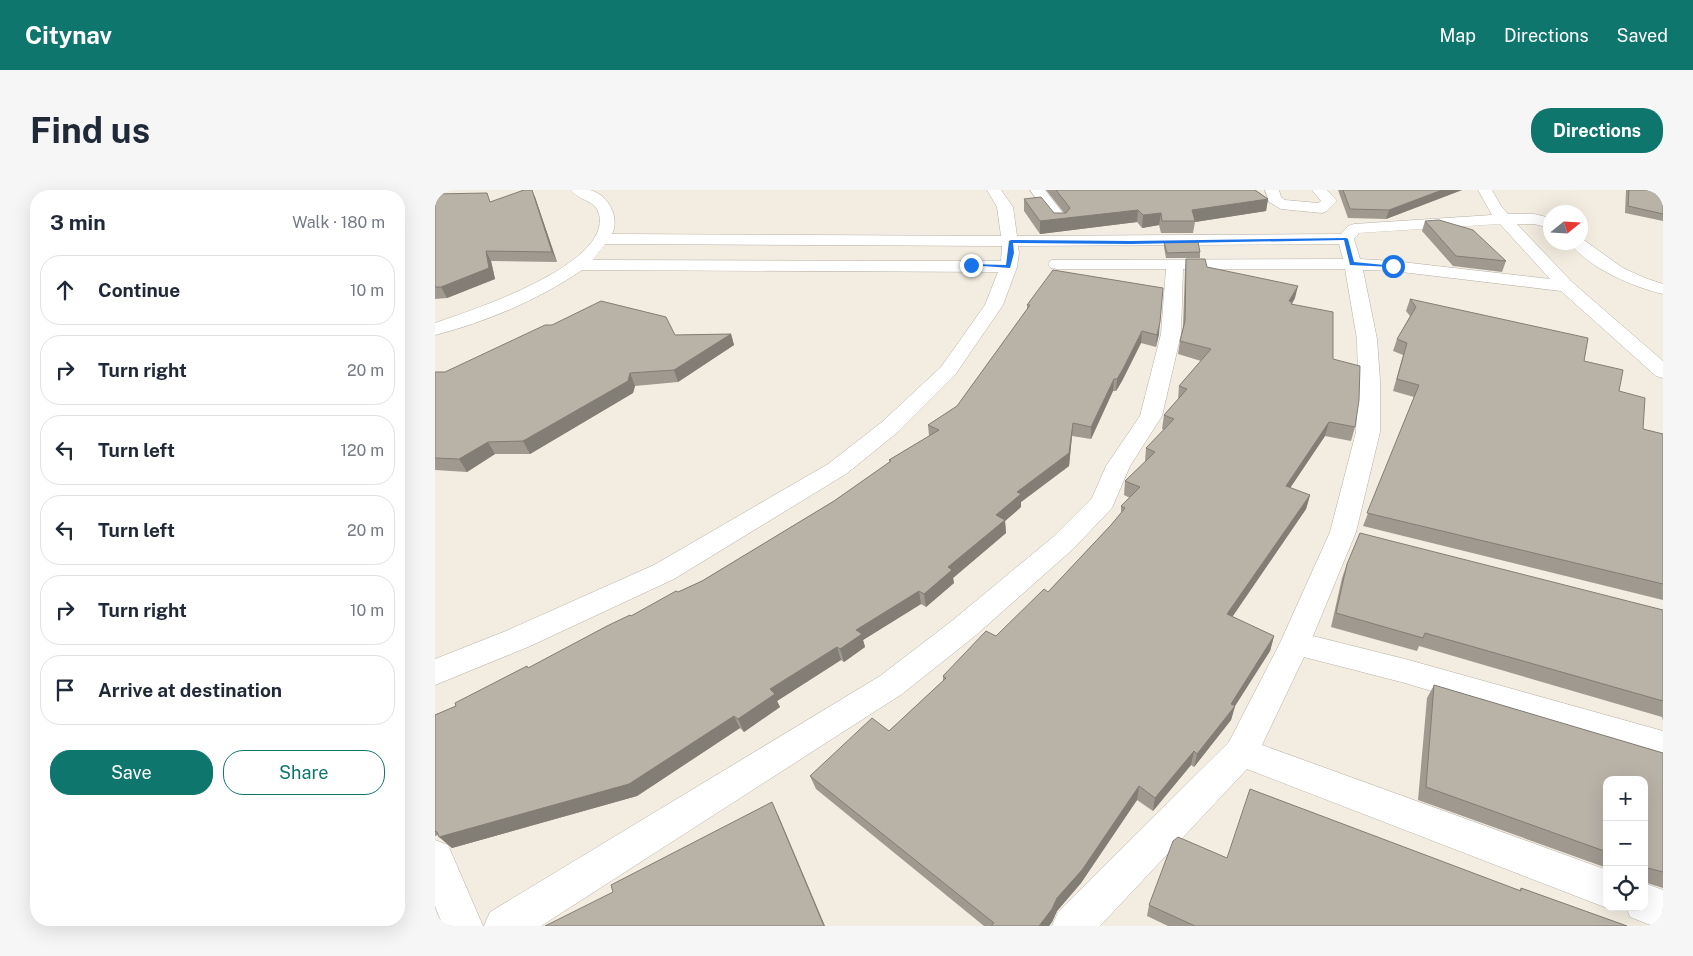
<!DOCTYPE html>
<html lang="en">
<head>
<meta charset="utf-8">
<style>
  :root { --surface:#fff; --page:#f6f6f7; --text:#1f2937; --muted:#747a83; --line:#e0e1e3; --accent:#0f766e }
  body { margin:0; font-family:"Public Sans",sans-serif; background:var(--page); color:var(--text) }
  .controls { position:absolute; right:15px; bottom:15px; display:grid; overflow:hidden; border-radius:10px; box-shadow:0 5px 20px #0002 }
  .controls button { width:45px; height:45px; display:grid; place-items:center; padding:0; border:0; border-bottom:1px solid var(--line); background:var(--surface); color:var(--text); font:25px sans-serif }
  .compass { position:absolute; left:1108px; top:15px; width:45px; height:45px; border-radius:50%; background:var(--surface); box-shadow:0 5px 20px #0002; rotate:72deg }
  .stop { position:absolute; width:15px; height:15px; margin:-11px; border:4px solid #1a73e8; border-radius:50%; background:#fff }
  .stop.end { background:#1a73e8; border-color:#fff; box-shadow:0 1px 5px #0008 }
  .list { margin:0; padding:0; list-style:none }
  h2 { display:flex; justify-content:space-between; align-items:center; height:65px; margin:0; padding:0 20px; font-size:21px }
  h2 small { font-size:16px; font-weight:400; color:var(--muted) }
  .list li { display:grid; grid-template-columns:32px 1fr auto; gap:15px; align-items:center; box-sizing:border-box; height:70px; margin:0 10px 10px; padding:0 10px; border:1px solid var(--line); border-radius:20px }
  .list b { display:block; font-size:19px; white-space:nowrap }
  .list em { font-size:16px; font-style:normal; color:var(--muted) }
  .actions { display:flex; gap:10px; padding:15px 20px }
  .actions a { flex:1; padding:11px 0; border:1px solid var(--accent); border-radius:20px; text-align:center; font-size:18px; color:var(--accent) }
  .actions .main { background:var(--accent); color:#fff }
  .icon { flex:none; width:28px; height:28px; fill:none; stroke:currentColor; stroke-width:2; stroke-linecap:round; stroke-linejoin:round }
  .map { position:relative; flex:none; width:1228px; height:736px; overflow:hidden; border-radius:20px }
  header { display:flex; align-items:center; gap:30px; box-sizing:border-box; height:70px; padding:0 25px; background:var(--accent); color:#fff }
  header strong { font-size:24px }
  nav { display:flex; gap:28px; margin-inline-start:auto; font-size:18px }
  .intro { display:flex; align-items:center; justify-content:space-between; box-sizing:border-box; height:120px; padding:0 30px }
  h1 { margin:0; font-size:35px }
  .button { padding:12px 22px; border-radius:20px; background:var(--accent); color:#fff; font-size:18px; font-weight:700 }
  main { display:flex; gap:30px; padding:0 30px }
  aside { flex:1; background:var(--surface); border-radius:20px; box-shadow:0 5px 20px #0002 }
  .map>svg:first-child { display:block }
</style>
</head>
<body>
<header>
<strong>Citynav</strong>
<nav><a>Map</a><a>Directions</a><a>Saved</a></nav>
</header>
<div class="intro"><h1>Find us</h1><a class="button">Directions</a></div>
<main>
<aside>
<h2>3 min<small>Walk · 180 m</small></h2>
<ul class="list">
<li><svg class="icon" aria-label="ahead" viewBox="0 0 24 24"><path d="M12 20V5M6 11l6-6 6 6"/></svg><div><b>Continue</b></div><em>10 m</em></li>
<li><svg class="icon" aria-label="right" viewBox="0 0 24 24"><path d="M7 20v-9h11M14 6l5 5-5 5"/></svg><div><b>Turn right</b></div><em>20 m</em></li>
<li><svg class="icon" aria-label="left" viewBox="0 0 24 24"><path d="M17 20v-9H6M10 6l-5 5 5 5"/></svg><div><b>Turn left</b></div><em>120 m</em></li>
<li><svg class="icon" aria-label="left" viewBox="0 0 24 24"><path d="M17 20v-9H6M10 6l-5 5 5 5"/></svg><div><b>Turn left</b></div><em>20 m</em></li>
<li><svg class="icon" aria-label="right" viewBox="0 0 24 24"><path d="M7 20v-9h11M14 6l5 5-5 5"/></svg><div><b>Turn right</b></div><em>10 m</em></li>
<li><svg class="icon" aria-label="arrive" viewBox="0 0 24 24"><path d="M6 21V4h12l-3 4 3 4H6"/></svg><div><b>Arrive at destination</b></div></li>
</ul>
<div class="actions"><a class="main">Save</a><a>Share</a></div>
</aside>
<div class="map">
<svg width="1228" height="736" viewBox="0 0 1228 736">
  <rect width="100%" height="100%" fill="#f3ece0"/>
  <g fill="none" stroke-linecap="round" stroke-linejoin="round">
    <g stroke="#b7b0a5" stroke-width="1">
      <path id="street" d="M136,0C142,0 150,0 155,0C174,5 185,28 177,44L566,46L562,17L552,0H566L578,17L582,46L906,44L913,36L919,34L1057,25L1043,0H1057L1066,16L1073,24H1099L1116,28V38L1099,34H1082L1137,92L1228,171V188L1221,186L1126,101L958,81L928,80L942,149L945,190V242L921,342L878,446L970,469L1228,541V571L970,493L869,467L827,555L1172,680V717H1174L1172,718L812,579L665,736H617L623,722L794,552L845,453L895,342L921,242L923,190L922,149L910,79H748L746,144L727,226L695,276L677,318L638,359L540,446L467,504L106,736H49L55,722L445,486L518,430L618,347L657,308L671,276L705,226L726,144L731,79H622L616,78L613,74L616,70L908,69L904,54L583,56L584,63L582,77L568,115L520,185L463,242L411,284L239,389L93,457L0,495V469L71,441L219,375L393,274L447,232L506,177L550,115L563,82L147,80C103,110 51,132 0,145V133C35,121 177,75 164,24C160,9 143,11 136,0ZM1065,34L1115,89L958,71L925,69L919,49L924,43ZM170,54L567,56L566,71L158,70Z
        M595,0H610L633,30L631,33H619Z
        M830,0H844L846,7L850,10L883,13L886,11L877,0H892L902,11L892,21L887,23L846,19L834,12Z
        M1146,48L1188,78L1210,88L1228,94V104C1198,97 1153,78 1134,52H1146Z
        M0,650L13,655L48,736H8L0,716Z
        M1209,693L1228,700V736H1218L1195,727L1191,717H1209Z"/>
    </g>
    <use href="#street" fill="#fff" fill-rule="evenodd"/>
  </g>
  <path fill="#9f9990" d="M611,0H820L833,9L831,21L760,32L758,43H726L724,35L707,38L702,32L605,44L589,21V9L619,23H629Z
    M903,0H1027L951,29L913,28Z
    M1191,0H1228V31L1190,23Z
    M0,4L56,12L100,7L122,72L56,71L60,89L12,108L0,109Z
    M990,31L1071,71L1067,82L1018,76L987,41Z
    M729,52L765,62V68H731L729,57Z
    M751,69L772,77L860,108L857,114L898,169L920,237L916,251L890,246L855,298L875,305L871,319L797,427L839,446L835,461L800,516L796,530L759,577L756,575L718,621L702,610L646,693L622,721L617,732L614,736H549L381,599L375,586L454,541L508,491V486L561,446L613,402L676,335L686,324V316L695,308L689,305L690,291L710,272L711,258L729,240L727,239L729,225L743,210L744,196L766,171L743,164L745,151L748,137L750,81Z
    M975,109L1149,171L1184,201L1208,239L1228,244V410L928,336L979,207L958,201L968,165L958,161L962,149L975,126L971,121Z
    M592,115L724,144L721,157L706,153L687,191L681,201H678L656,249L637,246L634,276L586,312V317L570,331L571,343L518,388L519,393L491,417L486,414L428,450L430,457L409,472L406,470L342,511L345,517L309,542L305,538L202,606L17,658L3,645L0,646V525L21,516L94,478L243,402L267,391L399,311L455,272L454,270L494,246L493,235L522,216L592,120Z
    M296,144L299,155L243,192L200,196L198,203L95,264H60L32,282L0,280V182H10L240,145Z
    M912,374L1228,420V531L1227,527L984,456L982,461L896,437L907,388Z
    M999,495L1228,563V698L1209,692V590H1172V678L983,610L992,508Z
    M792,668L1084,701L1086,698L1192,736H733L712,726L714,715Z"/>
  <path fill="#827d75" d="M97,0L100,7L122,72L117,62Z
    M1007,0H1027L951,29L954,20Z
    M833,9L831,21L760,32L757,20Z
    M703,20L702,32L605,44V31Z
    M726,23L724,35L707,38L708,25Z
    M51,61L56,71L60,89L12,108L6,97Z
    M863,96L860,108L856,114L854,111Z
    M725,132L724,144L721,157L722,145Z
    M707,141L706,153L687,191L681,201L682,189Z
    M296,144L299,155L243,192L239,180Z
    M195,183L200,196L198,203L95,264L88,251Z
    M679,189L678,201L656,249V237Z
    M894,232L890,246L847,310L851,296Z
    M638,233L637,246L634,276L586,312V317L570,331L571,343L518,388L519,393L491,417L489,404L582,302Z
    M53,252L60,264L32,282L24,269Z
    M875,305L871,319L789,439L792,424Z
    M484,401L486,414L428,450L430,457L409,472L405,459L421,440Z
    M839,446L835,461L800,516L796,530L759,577L762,564L796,514Z
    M402,457L406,470L342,511L345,517L309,542L303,529L335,499Z
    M299,526L305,538L202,606L17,658L4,647Z
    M759,561L756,575L718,621L720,608Z
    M704,596L702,610L646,693L622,721L617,732L614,736H604L622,708Z
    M337,612L344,627L390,736H389Z"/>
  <path fill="#b9b2a7" stroke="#827d75" d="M89,0H97L117,62L51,61L54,78L6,97H0V4L52,3L55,12Z
    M621,0H820L833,9L757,20L760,31H727L726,23L708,25L703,20L605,31L589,9L606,7L619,23H631L635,18Z
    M908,0H1007L954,20L915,19Z
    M1194,0H1228V24L1193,16Z
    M1004,30L1038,40L1071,71L1021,66L990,31Z
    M729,52H763L765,62L732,63Z
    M751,69H770L772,77L863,96L854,111L857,112L856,114L898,122V169L925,176L924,210L920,237L894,232L851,296L875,305L792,424L839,446L796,514L800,516L762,564L759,561L720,608L704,596L647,680L622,708L617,719L604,736H556L559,733L375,586L437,528L454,541L511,488L508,486L551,441L561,446L609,399L613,402L676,335L690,318L686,316L705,297L690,291L720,262L711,258L739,229L729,225L752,199L744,196L776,159L745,151L750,131Z
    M618,80L728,98L725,132L722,145L707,141L688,179L682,189H679L656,237L638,233L634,263L582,302L586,304L561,325L570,330L513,377L517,380L489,404L484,401L421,440L427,444L405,459L402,457L335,499L340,504L303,529L299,526L194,594L4,647L2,642L0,641V525L21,516L20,513L92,476L93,478L172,436L195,425L196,426L241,401L243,402L267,391L399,311L456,271L454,270L504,240L493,235L522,216L595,115H592Z
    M975,109L1153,148L1149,171L1188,180L1184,201L1210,208L1208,239L1228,244V394L932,323L984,195L962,189L972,153L962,149L981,117Z
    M166,111L231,127L240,145L296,144L239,180L195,183L193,191L88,251L53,252L24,269L0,268V182H10L110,135H117Z
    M925,343L1228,420V511L990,443L988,448L901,423L912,374Z
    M999,495L1228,563V682L1209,677V590H1172V662L991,597Z
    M815,599L1086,701V698L1192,736H760L714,715L738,651L743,647L792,668Z
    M337,612L389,736H110L178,702L176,695Z"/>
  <path fill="#1a73e8" d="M911,48L913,49L919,72L960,76L958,77L915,75L909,50L696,54L578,53L579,63L575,78L534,75L536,74L571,75L574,51L576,50L696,51Z"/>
</svg>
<div class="controls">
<button>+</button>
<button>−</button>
<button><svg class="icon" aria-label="locate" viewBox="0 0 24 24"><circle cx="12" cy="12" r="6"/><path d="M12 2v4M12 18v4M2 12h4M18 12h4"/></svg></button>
</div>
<svg class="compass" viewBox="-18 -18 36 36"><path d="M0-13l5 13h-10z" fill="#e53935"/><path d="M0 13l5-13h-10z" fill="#747a83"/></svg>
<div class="stop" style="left:958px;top:76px"></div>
<div class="stop end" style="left:536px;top:75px"></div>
</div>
</main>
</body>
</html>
